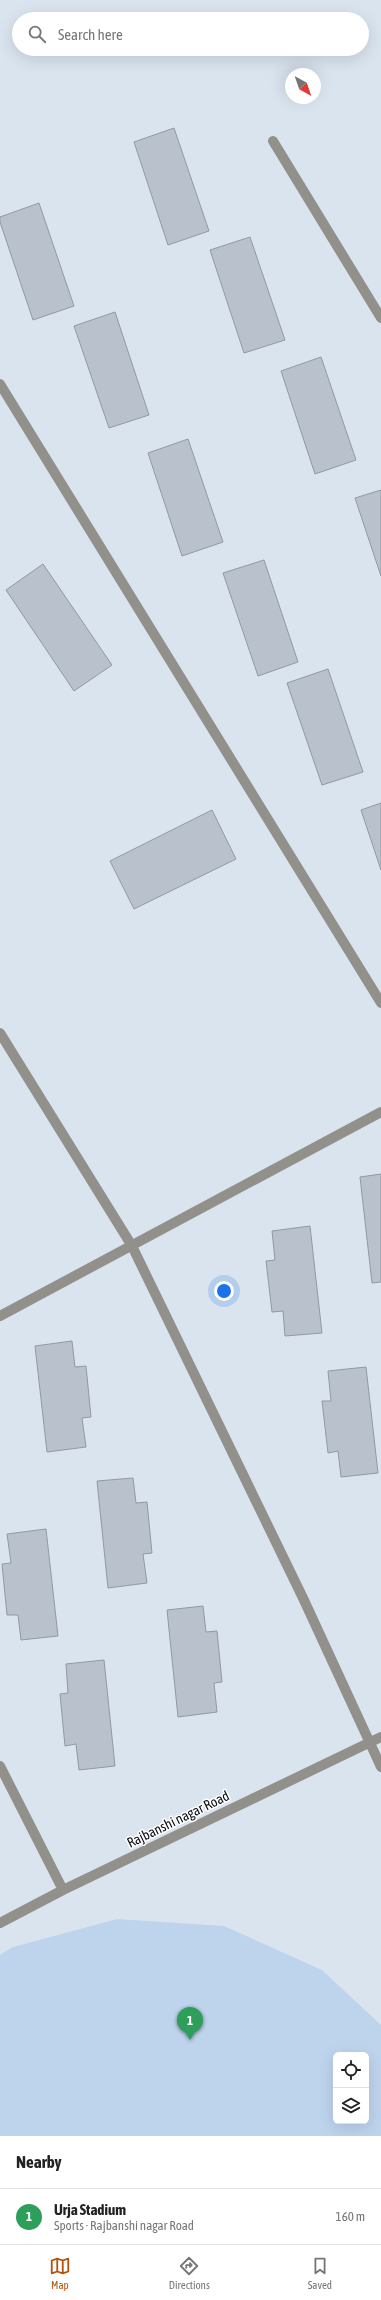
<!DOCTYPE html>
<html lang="en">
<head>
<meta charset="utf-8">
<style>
  :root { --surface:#fff; --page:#f6f6f6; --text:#222; --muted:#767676; --line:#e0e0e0; --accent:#b45309 }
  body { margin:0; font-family:"Asap Condensed",sans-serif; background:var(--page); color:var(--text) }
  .controls { position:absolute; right:12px; bottom:12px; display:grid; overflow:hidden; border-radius:6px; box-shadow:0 4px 16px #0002 }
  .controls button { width:36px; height:36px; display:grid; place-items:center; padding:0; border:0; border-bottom:1px solid var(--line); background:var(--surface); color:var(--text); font:20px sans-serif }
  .compass { position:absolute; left:285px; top:68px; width:36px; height:36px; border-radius:50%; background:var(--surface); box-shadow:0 4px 16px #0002; rotate:140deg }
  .you { position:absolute; left:224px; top:1291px; width:14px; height:14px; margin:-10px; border:3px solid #fff; border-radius:50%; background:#1a73e8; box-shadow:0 0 0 6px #1a73e833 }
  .badge { display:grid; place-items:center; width:26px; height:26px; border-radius:50%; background:var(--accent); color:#fff; font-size:13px; font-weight:700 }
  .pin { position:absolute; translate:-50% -33px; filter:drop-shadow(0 1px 2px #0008) }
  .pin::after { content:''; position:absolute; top:21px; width:14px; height:12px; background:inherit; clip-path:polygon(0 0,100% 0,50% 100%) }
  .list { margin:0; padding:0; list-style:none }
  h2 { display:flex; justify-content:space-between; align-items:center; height:52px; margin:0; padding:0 16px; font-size:17px }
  h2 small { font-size:13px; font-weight:400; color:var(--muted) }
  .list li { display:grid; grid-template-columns:26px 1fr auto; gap:12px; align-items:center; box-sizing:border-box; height:56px; padding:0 16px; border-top:1px solid var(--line) }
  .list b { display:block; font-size:15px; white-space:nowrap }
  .list p { margin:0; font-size:13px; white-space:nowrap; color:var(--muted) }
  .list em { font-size:13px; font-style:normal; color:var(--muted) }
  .icon { flex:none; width:22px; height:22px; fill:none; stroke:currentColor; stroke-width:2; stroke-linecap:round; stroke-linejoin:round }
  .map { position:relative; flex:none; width:381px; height:2136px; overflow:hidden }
  .search { position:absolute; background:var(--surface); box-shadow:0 4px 16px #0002; left:12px; right:12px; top:12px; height:44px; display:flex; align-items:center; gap:10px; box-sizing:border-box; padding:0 14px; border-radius:22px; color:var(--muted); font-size:15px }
  .sheet { height:108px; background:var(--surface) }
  nav { display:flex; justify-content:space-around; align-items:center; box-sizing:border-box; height:56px; border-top:1px solid var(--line); background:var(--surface); font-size:11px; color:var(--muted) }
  nav a { display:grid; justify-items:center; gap:2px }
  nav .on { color:var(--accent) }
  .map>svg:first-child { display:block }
</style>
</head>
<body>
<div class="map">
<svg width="381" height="2136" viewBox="0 0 381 2136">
  <rect width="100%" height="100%" fill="#dae4ef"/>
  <path fill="#bed4ed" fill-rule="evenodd" d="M117,1919L224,1926L322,1970L381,2025V2136H0V1955L13,1947ZM336,2055H366V2121H336Z"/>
  <path fill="#b8c1cc" stroke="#9099a4" d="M174,128L209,231L168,245L134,142Z
    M39,203L74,306L33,320L0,222V217Z
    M250,237L285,340L244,353L210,250Z
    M115,312L149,415L109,428L74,326Z
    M321,357L356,460L315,474L281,371Z
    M188,439L223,542L182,556L148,453Z
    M381,490V576L355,498Z
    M264,560L298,662L258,676L223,573Z
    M43,564L112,665L74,691L6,590Z
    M328,669L363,772L322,785L287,683Z
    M381,803V870L361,810Z
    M212,810L236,859L134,909L110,861Z
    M381,1174V1282L372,1283L360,1177Z
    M310,1226L322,1333L285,1336L283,1311L272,1312L266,1261L275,1260L272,1231Z
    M72,1341L75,1367L86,1366L91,1417L82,1418L86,1447L47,1452L35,1346Z
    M366,1367L378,1473L341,1477L338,1451L328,1453L322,1401H331L328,1371Z
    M133,1478L136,1503L147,1502L152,1553L143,1554L147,1583L108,1588L97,1481Z
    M46,1529L58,1636L21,1640L18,1615H7L2,1564L11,1563L7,1534Z
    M203,1606L206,1632L217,1631L222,1682L214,1683L217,1712L178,1717L167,1610Z
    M104,1660L115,1766L79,1770L76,1744L65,1746L60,1694L68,1693L66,1664Z"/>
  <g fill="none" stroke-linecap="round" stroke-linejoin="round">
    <path stroke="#91908a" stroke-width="10" d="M273,141L381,318
      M0,384L381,1003
      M0,1033L132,1246L303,1598L381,1767
      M0,1316L381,1112
      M0,1766L63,1890
      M0,1923L63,1890L381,1737"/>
  </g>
  <g text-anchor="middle" stroke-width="3" stroke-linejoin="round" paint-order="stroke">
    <g font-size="14" fill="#0b0e12" stroke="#fff">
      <text transform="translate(178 1819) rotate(-26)" y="5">Rajbanshi nagar Road</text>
    </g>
  </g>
</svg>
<div class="controls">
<button><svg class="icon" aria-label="locate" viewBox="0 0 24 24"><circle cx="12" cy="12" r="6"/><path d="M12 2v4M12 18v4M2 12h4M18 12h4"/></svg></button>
<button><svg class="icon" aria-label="layers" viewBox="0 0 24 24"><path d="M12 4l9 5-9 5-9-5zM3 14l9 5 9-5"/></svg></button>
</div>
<svg class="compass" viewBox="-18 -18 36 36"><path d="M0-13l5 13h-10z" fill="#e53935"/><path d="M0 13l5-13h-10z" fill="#767676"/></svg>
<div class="you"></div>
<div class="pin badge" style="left:190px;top:2040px;background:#2e9e5b">1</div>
<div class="search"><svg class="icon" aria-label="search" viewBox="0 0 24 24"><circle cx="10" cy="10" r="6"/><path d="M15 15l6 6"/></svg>Search here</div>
</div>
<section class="sheet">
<h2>Nearby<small></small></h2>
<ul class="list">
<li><span class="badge" style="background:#2e9e5b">1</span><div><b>Urja Stadium</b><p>Sports · Rajbanshi nagar Road</p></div><em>160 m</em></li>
</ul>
</section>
<nav>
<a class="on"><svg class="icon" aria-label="map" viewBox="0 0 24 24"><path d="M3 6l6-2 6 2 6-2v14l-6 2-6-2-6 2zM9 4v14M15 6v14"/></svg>Map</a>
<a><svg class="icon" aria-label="directions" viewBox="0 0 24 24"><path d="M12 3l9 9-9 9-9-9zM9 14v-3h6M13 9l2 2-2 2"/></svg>Directions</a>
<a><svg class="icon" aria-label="saved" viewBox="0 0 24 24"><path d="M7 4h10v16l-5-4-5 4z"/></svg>Saved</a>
</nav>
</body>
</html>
